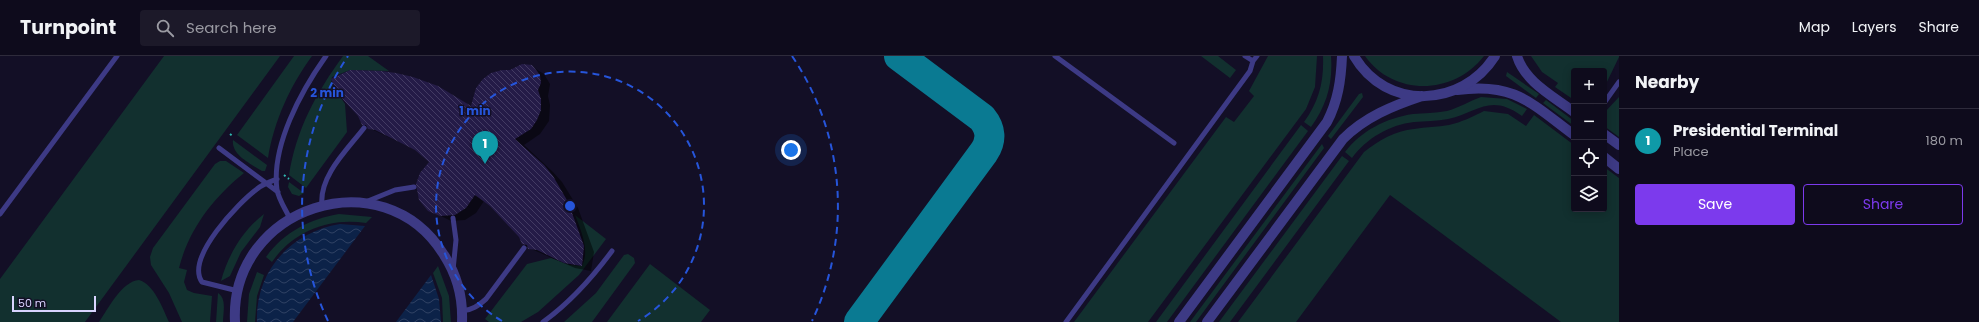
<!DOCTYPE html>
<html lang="en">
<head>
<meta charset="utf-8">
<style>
  :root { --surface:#0e0b1c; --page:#1c1929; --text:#f1f3f6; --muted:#9b9ba3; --line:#2e2b3b; --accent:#7c3aed }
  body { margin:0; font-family:Poppins,sans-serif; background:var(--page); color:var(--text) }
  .controls { position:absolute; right:12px; top:12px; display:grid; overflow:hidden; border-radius:4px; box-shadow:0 2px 10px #0003 }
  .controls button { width:36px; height:36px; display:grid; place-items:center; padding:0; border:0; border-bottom:1px solid var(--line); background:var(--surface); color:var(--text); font:20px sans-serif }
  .scale { position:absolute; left:12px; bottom:10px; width:84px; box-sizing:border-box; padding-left:4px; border:2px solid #d9d4ff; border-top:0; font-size:11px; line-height:14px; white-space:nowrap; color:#d9d4ff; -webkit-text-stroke:3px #130f26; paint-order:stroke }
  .you { position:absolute; left:791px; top:94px; width:14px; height:14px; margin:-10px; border:3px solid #fff; border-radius:50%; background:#1a73e8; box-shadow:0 0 0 6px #1a73e833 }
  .badge { display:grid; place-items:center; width:26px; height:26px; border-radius:50%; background:var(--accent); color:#fff; font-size:13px; font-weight:700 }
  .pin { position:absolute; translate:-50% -33px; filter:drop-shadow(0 1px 2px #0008) }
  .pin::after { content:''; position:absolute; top:21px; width:14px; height:12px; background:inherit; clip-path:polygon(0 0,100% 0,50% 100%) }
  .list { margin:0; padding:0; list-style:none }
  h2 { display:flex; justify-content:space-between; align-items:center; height:52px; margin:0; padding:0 16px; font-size:17px }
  h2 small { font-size:13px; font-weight:400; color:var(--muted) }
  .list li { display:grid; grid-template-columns:26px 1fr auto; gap:12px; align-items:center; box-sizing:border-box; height:64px; padding:0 16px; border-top:1px solid var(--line) }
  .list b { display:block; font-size:15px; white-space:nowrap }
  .list p { margin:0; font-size:13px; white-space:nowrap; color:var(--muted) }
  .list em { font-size:13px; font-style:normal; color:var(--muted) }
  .actions { display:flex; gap:8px; padding:12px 16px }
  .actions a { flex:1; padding:9px 0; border:1px solid var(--accent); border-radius:4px; text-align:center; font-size:14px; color:var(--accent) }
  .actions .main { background:var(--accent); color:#fff }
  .icon { flex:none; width:22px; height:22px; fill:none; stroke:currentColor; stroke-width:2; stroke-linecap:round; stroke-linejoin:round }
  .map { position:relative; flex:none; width:1619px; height:266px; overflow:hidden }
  header { display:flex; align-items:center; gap:24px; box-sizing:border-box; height:56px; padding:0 20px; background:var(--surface); border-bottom:1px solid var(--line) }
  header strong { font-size:19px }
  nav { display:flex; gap:22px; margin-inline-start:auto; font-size:14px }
  .search { width:280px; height:36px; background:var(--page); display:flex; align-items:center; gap:10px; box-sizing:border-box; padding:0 14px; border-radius:4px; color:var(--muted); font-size:15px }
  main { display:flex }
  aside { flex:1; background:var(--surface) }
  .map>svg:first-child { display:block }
</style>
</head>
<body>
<header>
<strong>Turnpoint</strong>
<div class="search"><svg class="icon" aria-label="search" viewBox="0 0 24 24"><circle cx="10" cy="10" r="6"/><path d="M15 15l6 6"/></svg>Search here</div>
<nav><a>Map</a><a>Layers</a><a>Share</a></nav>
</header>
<main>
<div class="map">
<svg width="1619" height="266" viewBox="0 0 1619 266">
  <defs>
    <pattern id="water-waves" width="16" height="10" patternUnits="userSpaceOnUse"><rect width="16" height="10" fill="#0c2248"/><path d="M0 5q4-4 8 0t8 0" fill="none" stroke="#2f4163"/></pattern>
    <pattern id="building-back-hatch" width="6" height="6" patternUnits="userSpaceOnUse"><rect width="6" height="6" fill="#241b47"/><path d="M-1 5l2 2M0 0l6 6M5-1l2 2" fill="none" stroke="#433b63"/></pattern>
  </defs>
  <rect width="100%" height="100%" fill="#130f26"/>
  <path fill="#12302f" d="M164,0H280L85,266H0V223Z
    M294,0H312C290,30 274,65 268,102L237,79Z
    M343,0H368L389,15L350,14L332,21L331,27L345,48L347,76L306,132L289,119C296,74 316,37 343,0Z
    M1201,0H1218L1236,14L1230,22Z
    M1268,0H1317L1315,31L1306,53L1148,266H1074L1226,61L1234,66L1254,40L1249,35Z
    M1323,0H1331C1333,27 1327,49 1311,71L1304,66C1319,45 1324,26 1323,0Z
    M1365,0H1484C1454,39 1394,41 1365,0Z
    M1531,0H1619V1L1604,32V15H1574V44L1555,31L1558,27L1542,16Z
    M1507,16L1539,38L1536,42L1506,20Z
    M1362,37L1363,41L1331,83L1328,80L1359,38Z
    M1481,41L1507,43L1527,53L1522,60C1490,37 1479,56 1448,63C1437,65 1425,65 1414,66C1389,69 1367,82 1352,102L1345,96C1361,75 1386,62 1413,58C1424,57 1435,57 1447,55C1459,52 1469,45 1481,41Z
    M1619,41V81L1604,70V57Z
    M1546,44L1574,65V70L1543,47Z
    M1484,55L1508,58L1526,70L1534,59L1574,89V153H1604V111L1619,122V266H1561L1390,139L1296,266H1238L1364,96C1379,84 1395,75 1414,73C1426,71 1437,71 1449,69C1462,66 1472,61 1484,55Z
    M1301,69L1308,75L1167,266H1156Z
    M233,84L267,109L265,115H262C251,108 231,99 233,84Z
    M1322,88L1324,92L1196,266H1190Z
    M1342,100L1349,105L1230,266H1219Z
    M220,105H226L244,117C213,142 189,173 179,212L187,214L184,226L187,234L194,237L212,240L210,266H182L169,237L151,209L150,201L153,192L215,108Z
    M289,126L304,137L299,140L292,138L288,131Z
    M264,158L260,171L241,196L230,220L221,225C228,199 243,174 264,158Z
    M339,158L372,161L366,167C330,161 293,175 272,206L266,201C284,176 310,163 339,158Z
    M575,159L606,183L579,219L538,256L521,266H489L485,263L527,208L551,202L570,209L582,210C590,194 581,175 575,159Z
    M628,198L634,202L635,207L592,266H564L596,237L624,199Z
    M650,208L710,254L701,266H607Z
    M438,210L449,240L451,266H443L442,242L433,217Z
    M257,216L264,219L257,240L255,266H247L249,238Z
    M139,224C154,228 163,253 169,266H99C108,253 122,225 139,224Z
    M218,237C227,243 223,256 223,266H216Z"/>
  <path fill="url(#water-waves)" d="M340,168L365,170L293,266H257C255,215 291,176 340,168Z
    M431,219L439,243L441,266H396Z"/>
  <path fill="#0007" d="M534,12L544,18L550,28L548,40L550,49L549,65L540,78L524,89L553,116L562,126L578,152L594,196L591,215L575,212L529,192L523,188L520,181L491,149L484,145L476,157L465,164L451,165L429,154L430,106L418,95L369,72L362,68L359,60L472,51Z"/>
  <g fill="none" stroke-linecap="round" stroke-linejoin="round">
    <path stroke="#0a7a92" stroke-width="30" d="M859,266L984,96C992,84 991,73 982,62L899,0"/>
  </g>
  <path fill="url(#building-back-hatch)" d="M522,8L532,9L540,19L541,27L538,34L541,43V54L537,64L531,73L515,83L544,109L553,120L568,146L584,190L582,210L564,207L537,194L528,193L527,189L522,188L519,181L490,150L475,139L466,152L455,159L440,160L428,155L419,144L416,128L420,117L429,106L415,94L375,74L368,73L366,69H362L358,60L339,39L331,23L350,14L381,15L396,17L413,21L438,30L471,50L476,32L483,23L491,17L502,14H510Z"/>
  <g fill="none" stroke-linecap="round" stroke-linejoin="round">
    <path stroke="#2fb8b0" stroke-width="2" stroke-dasharray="2 3" stroke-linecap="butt" d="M230,78L234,81
      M284,119L289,123"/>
    <path stroke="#3d3a85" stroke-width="5" d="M1055,0L1174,87
      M1245,0L1253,5
      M1604,47L1619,26
      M219,92L278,136
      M363,147L395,134L414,131
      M322,149C319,120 347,94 364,72
      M0,158L117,0
      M453,162L456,184L453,214
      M290,163C286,154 279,144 277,134C271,90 301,35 326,0
      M238,235L202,226C185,202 239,146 257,133C263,128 270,126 277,123
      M462,255C472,254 478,250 486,243L524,192
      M543,266C571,246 592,222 612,195
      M1066,266L1250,15L1253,5L1257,0"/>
    <path stroke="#3d3a85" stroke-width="10" d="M1517,0C1525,26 1553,40 1574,56
      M1457,34C1514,26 1531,47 1574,79
      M1604,78L1619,89
      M1604,101L1619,113
      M235,266C229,151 383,100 444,199C457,219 463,242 462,266"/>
    <path stroke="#3d3a85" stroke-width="10" d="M1354,0C1386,55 1462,52 1495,0
      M1179,266L1327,66C1338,45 1341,24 1342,0
      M1207,266L1343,83C1365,61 1392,50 1422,40"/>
  </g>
  <g fill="none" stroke="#2655da" stroke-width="2" stroke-dasharray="7 5">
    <path d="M502 265A134 134 0 1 1 638 265"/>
    <path d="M328 265A268 268 0 0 1 348 0M792 0A268 268 0 0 1 812 265"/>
  </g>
  <circle cx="570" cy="150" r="6" fill="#2655da" stroke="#130f26" stroke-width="2"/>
  <g font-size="12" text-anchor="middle" font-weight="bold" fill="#2655da" stroke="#130f26" stroke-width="3" stroke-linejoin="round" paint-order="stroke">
    <text x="327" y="41">2 min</text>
    <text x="475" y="59">1 min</text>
  </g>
</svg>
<div class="controls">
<button>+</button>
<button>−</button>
<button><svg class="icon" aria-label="locate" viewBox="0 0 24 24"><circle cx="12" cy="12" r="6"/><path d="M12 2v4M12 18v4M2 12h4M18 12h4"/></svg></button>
<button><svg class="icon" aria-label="layers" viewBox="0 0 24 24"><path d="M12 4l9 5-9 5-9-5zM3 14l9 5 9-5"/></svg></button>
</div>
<div class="scale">50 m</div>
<div class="you"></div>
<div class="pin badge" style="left:485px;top:108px;background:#0f9aa8">1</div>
</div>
<aside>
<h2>Nearby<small></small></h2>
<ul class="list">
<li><span class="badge" style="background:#0f9aa8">1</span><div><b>Presidential Terminal</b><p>Place</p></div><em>180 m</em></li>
</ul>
<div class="actions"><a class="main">Save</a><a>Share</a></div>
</aside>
</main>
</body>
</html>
